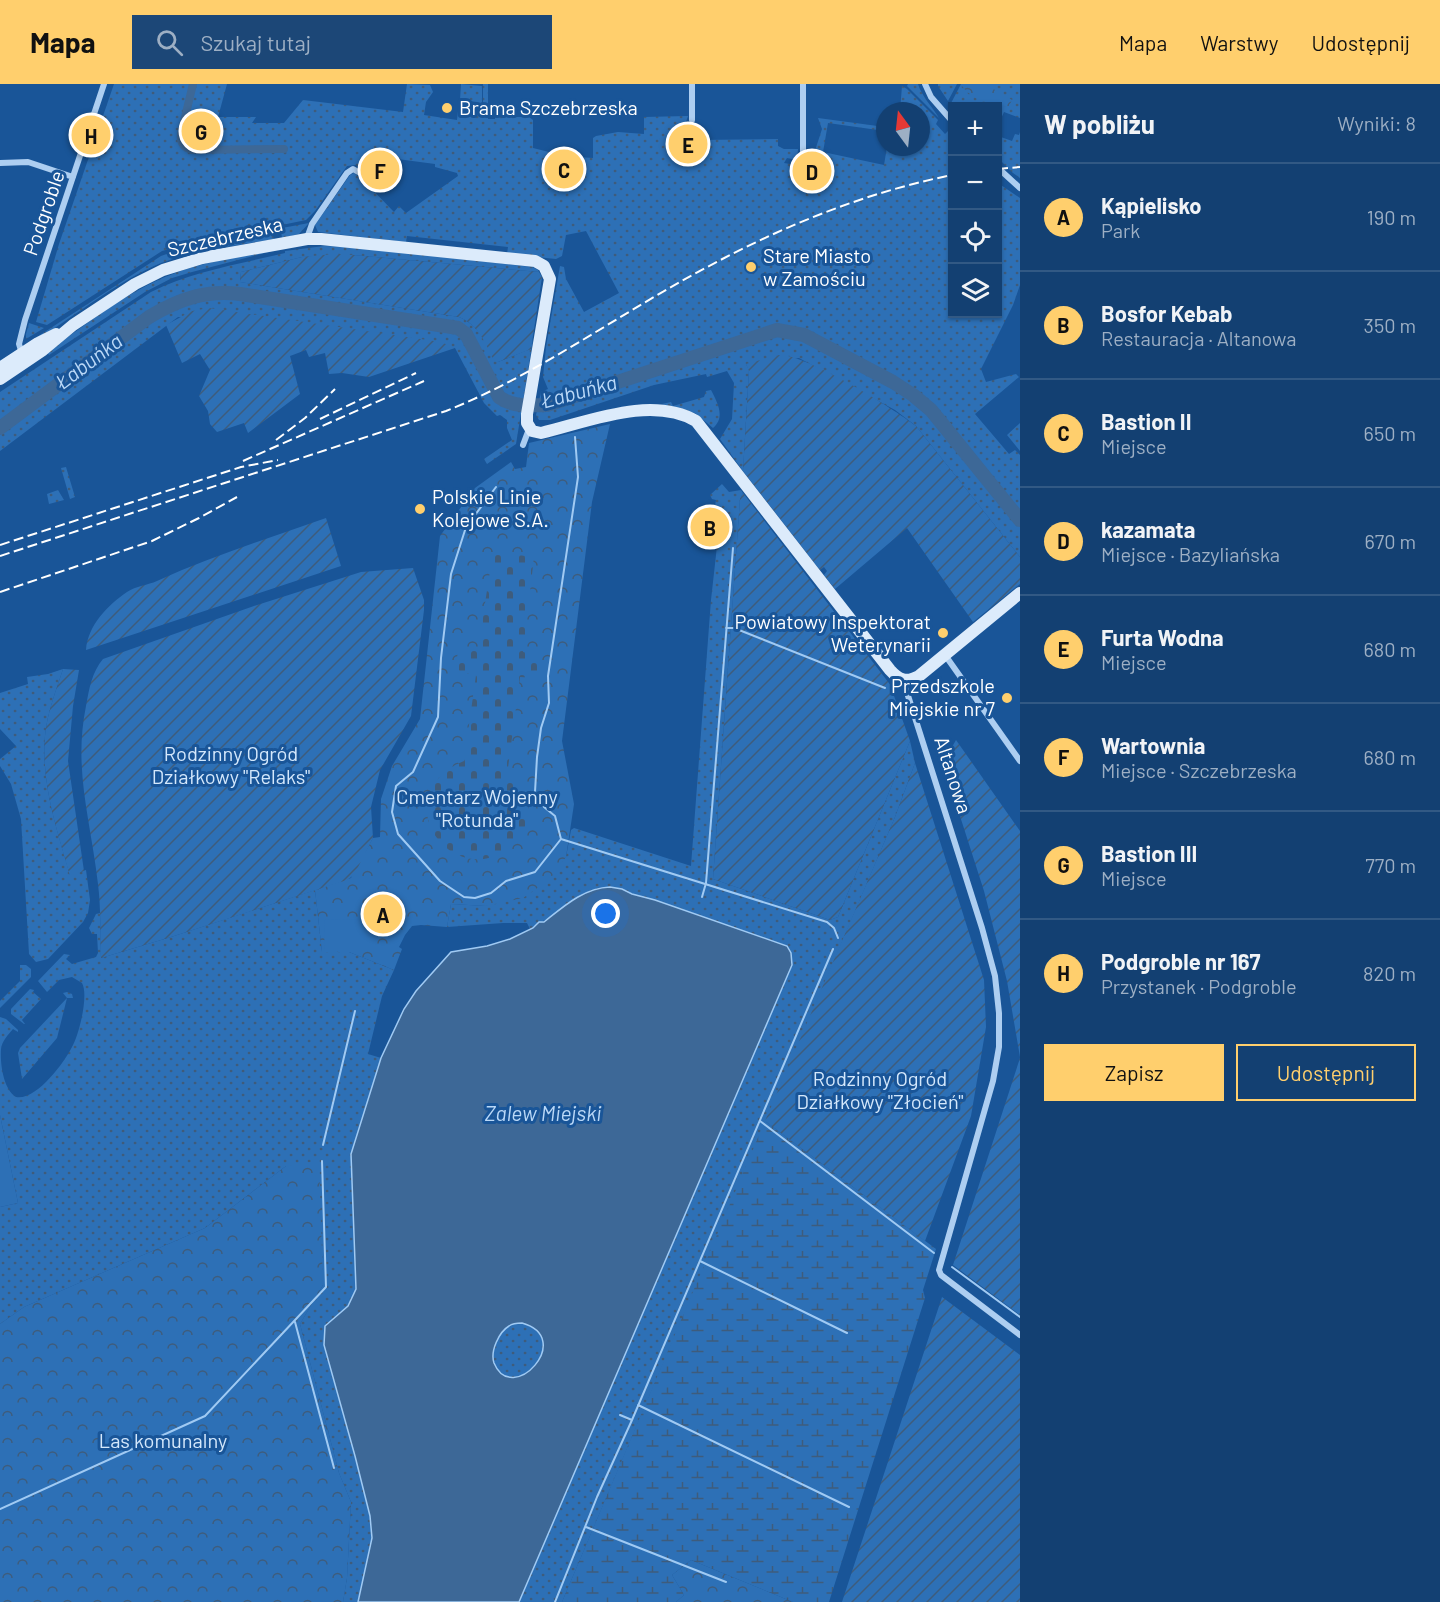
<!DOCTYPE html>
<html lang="pl">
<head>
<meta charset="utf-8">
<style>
  :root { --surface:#134072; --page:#1c4777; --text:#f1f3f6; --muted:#9dafc4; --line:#325984; --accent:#ffcf6d }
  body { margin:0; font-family:Barlow,sans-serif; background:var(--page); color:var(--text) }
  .controls { position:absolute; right:18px; top:18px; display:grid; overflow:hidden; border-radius:0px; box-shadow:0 2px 4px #0004 }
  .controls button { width:54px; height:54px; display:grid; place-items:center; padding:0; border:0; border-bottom:2px solid var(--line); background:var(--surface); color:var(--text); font:30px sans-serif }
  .compass { position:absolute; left:876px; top:18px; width:54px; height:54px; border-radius:50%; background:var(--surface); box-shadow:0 2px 4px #0004; rotate:345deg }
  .you { position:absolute; left:606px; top:830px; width:21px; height:21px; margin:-15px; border:4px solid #fff; border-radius:50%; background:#1a73e8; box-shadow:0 0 0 9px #1a73e833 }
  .badge { display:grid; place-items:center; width:39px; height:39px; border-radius:50%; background:var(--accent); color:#111; font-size:20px; font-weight:700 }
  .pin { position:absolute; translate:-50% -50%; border:3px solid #fff; box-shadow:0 2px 6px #0006 }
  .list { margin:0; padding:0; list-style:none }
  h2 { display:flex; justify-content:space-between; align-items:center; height:78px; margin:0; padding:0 24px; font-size:26px }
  h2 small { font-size:20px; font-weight:400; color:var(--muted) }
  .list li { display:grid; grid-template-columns:39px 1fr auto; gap:18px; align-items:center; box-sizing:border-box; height:108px; padding:0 24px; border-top:2px solid var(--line) }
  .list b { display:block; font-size:22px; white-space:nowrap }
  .list p { margin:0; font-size:20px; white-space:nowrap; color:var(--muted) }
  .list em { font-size:20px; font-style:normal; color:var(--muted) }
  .actions { display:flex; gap:12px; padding:18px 24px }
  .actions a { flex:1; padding:14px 0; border:2px solid var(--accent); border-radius:0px; text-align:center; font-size:21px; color:var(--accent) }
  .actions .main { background:var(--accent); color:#111 }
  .icon { flex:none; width:33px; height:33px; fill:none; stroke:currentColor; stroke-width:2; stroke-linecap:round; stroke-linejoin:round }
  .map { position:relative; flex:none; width:1020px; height:1518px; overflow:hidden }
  header { display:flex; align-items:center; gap:36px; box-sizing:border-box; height:84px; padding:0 30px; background:var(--accent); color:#111 }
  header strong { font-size:28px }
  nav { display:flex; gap:33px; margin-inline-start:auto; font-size:21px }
  .search { width:420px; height:54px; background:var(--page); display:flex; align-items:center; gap:15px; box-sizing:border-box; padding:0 21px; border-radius:0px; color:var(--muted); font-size:22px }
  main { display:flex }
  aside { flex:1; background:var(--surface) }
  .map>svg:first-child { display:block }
</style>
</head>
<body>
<header>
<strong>Mapa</strong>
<div class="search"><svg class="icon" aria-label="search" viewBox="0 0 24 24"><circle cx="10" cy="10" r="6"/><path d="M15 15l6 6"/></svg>Szukaj tutaj</div>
<nav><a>Mapa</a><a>Warstwy</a><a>Udostępnij</a></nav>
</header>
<main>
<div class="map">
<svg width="1020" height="1518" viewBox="0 0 1020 1518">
  <defs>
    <pattern id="grass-dots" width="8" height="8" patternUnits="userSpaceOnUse" patternTransform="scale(1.5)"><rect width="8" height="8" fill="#2d70b6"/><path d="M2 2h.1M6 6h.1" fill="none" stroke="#3e5c7c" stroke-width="1.8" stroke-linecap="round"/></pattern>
    <pattern id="forest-crowns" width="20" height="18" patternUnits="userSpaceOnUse" patternTransform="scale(1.5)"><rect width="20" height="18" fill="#2d70b6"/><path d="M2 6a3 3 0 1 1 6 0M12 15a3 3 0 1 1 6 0" fill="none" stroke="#3e5c7c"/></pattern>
    <pattern id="wetland-marsh" width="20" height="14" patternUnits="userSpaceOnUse" patternTransform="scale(1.5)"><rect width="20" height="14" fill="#2d70b6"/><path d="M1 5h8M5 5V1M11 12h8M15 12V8" fill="none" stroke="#3e5c7c"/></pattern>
    <pattern id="cemetery-stones" width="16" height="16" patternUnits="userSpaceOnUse" patternTransform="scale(1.5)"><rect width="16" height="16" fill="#2d70b6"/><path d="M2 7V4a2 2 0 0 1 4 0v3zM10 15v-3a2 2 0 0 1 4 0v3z" fill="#3e5c7c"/></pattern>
    <pattern id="garden-furrows" width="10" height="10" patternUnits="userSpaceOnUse" patternTransform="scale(1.5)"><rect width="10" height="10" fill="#2d70b6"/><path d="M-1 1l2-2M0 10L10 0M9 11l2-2" fill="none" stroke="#3e5c7c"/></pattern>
  </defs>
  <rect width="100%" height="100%" fill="#195598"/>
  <path fill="url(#grass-dots)" fill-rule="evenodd" d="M114,0H227L218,33H256L252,39H284L303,16L403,28L407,0L430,1L433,8L426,18L424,31L457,36L458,27L462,24L477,25L478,30L479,25H483V0H488V35H495V33H529L533,36V64L565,72L593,74V54L596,52L618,48L644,50V33L688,32L678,62H681L684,48L688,43L684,66H690L694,44H697L698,56L778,55V62L784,65H798L797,76L787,74L784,79L796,81V94L827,98L830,78L812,76L822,45L818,34L885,43V47L828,39L823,68L884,81L887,63H921V27H900L902,2L907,5L938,36L936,40L945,50L948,47L952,52V230H998V99L1020,114V201L1013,221L981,285L986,298L1016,290L1019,293L975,330L1009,370L1015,366L1020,371V473L916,342L895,326L799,274L746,280L749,286L743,387L720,355L732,335L734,299L727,287L707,293L706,290L654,301L550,336H539L536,331L541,308L548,305L543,293L546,263L560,182L564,183L566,195L584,228L619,209L586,147L566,151L562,172L556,175L507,170L508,163L407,152L406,158L318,148L315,141L350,91L354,89L358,92L363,86L356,81L347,82L315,127L306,136L184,161L162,167L47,241L36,238L59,160ZM390,74L435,80V83L457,89L458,92L406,129L399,122L394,128L361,94L368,85L382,99L394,86L382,75Z
    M461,0L482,2V19L477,23V18L460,16Z
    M908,0H918C922,13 932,22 939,34L907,2Z
    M938,0H957L948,17L938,2Z
    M961,0H1020V34L1004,28L1000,37L998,36V22H952V27L949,23Z
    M1020,48V94L1013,89L998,74V52L1012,57L1015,50L1019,51Z
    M309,139L299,150L282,154L281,147L282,144Z
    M271,147L274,155C236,162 198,165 161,179C121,195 76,231 38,255L37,253L161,172L181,165Z
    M324,162L355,163L532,183L538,186L539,188L353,171L302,173L241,188L240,198L459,233C478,240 488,262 498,278L530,265L533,255L516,360L487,380L484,375L512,356L507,344V336L500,331L497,332L484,319L455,264L178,233L0,367V308L151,208C192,187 240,180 285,169V167Z
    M276,166L192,188L172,194L145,208L49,271L47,268C87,240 127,207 173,190C205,177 242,173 276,166Z
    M29,239L44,244L26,255V250Z
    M711,306C717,318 726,333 713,344L695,329L662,320L671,318L673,322L704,313L706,307Z
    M1020,339V367L1007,351Z
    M66,383L75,413L70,415L61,384Z
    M722,400L729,408L741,406L743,409L740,415L713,795L830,836L838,833L910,657L915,679L895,733L562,1518H519L621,1279L789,865L787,862L655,816L632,810L622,805L610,803L597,804L530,845L527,839H503L447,843L451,820L486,822L566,773L571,746L574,744L691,782L711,516L720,435L713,433L716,416L712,415L710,411Z
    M58,406L64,416L49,420L47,410Z
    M63,585C56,607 47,629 45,652C41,700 57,746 70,791L86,786L90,816L88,829L83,838L48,875L36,878L29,870L21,735L11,700L0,682V675L16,662L0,645V609L28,600L27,593L48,590Z
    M315,806L322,868H349L394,886L382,912L368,970L381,974L380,979L351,1070L356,1205L348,1222L325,1242L324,1261L355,1372L370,1432L372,1454L358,1518H343L347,1494L351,1418L339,1389L300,1240L323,1201L286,1082L205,1144L24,1223L0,1240V1123L18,1119L0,1031V933L6,935L18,946V948L13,945C8,951 2,957 1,965C0,979 3,1005 16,1013C36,1017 64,979 72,963C79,951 89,911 82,899L72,893L59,896L47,908L38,897L64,870L70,871L66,875L72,880L96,873L98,869L97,850H92L89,844L96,830L100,829L101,874L171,853Z
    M20,881H26L31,885V893L0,924V917L20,897Z
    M30,905L34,906L33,908L41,915L22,936L25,940H24L11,930V925Z
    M67,908L72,910L73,914H67L57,954L22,995L18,969L20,964L67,914L63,909Z
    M522,1239C576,1255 511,1323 494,1279C490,1267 499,1248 509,1242C513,1239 517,1239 522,1239Z"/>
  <path fill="url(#forest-crowns)" d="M961,0H985L1012,16L1009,22C995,25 967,13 961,0Z
    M610,340L592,418L562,657L574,720L566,773L550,795L523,814L486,822L451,820L447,843L421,841L412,842L405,851L399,863L402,865L394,886L349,868H322L315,806L351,794L373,754L380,753L381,715L392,682L420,635L440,452L475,404L511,378L515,385L526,383L529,359Z
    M319,1077L323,1201L300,1240L339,1389L351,1418L347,1494L343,1518H0V1240L24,1223L205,1144L286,1082Z
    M691,1476L793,1518H676L684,1511L672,1491Z"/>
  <path fill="url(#wetland-marsh)" d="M765,1037L936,1165L923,1206L925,1214L829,1518H793L691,1476L672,1491L684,1511L676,1518H562Z"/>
  <path fill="url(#cemetery-stones)" d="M493,468L534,473L523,568L536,570L542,577L541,588L535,594L520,593L508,684C522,697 533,718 527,737C522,751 515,762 502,769C444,800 387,709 464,677L476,591L460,588L456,579L458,568L466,563L478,564Z"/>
  <path fill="url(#garden-furrows)" d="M334,170L353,171L539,188L542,193L531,265L498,278L494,277C486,260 478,240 459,233L240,198L241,188L302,173Z
    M209,224L441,258L455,264L369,293L342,289L329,290L325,269L309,273L306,266L290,272L300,310L248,349L244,339L217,348L210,340L208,327L199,312L210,286L200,270L182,279L166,241L192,227Z
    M779,271C806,270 893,324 916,342L1020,473V500L973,538L907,444L835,505L824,491L827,487L824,483L820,486L743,387L749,287L746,280Z
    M743,409L895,607L893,609L910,657L838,833L830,836L713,795L740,415Z
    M326,434L341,482L86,566C88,541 108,521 127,508C136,502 148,501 157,497C212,472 270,454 326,434Z
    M413,484L424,516V526L411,632L380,686L371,723L373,754L354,791L347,796L171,853L101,874C100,849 101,824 98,800C91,737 73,686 86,622C89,605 92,588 103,575L254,522L361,488Z
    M63,585L79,586L73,622L68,677L84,787L70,792C57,746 41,700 45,652C47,629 56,607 63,585Z
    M956,656L1020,747V973L1007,897L984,807L943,679Z
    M915,679L984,896L986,943L971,1032L925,1157L765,1037L895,733Z
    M1020,974V1231L953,1181Z
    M942,1213L1020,1271V1518H842Z"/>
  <path fill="#2d70b6" d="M325,835L366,836V866H324Z
    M0,1031L18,1119L0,1123Z"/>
  <path fill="#3d6897" stroke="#a0caf3" stroke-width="1.5" fill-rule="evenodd" d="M610,803L622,805L632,810L655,816L787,862L791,869L792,881L519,1518H358L372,1454L370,1432L355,1372L324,1261L325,1242L348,1222L356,1205L351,1070L381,974L404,925L416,907L451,868L487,862L510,855L533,844L539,838H544C564,822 584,804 610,803ZM522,1239C576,1254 512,1323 494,1279C490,1267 499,1248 509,1242C513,1239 517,1239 522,1239Z"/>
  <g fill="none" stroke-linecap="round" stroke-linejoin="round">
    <path stroke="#a0caf3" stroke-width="2" d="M496,403L466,443L451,490L441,574L438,633L413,688L396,702L392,728L398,750L440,797L464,813L475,814L491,809L506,797L535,788L561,755L555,732L544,723L535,708L537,673L541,644L549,619L548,592L578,393L575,353
      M726,544H734L885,604
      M561,755L827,838L834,844L838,854
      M702,813L706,799L733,464
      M760,1037L934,1169
      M323,1061L355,927
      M700,1177L847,1249
      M952,1183L1020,1233
      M295,1238L334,1384
      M638,1321L849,1423
      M620,1331L632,1336
      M0,1425L205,1332L326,1203L322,1077
      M586,1443L726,1498
      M555,1518L597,1413L632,1336L833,865"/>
    <path stroke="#3d6897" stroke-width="8" d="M193,0L181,50C180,59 184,64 192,66L284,65"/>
    <path stroke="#3d6897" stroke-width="14" d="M0,344L149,233C179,215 205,206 240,210L458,244L466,250L499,313C514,324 530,321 547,321L777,246L804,251L893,298L913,311L931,326L1020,436"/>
    <path stroke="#adcef1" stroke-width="6" d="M692,0V36
      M925,0L931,13L952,37
      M803,71V0
      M0,79L28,78L73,93
      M998,84L1020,104
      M307,154L312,140L347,89L353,85L360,89
      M22,270L19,260L25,236L104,0
      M523,361L529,345
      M945,571L1020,677
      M903,596L982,844L995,892L999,929V963L993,997L939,1186L941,1191L1020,1251"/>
    <path stroke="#dcebfb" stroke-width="12" d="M0,284L38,259L56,250
      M0,295L43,266L73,241L135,200L163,186L202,174L307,155H321L535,177L544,182L550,195L527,330V339L532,347L541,349C588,338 651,311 696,337L890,586C899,596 906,599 919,592L1020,509"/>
    <path stroke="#fff" stroke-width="2" stroke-dasharray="10 4.5" stroke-linecap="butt" d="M998,85L1020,83
      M320,335L416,289
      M276,356L305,334L335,305
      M243,377L424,297
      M0,461L241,383L278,376
      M0,472L446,327C519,298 586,253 654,213C749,157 844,113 952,91
      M0,508L152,457L199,434L237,413"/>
  </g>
  <g fill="#ffcf6d" stroke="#195598" stroke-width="2">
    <circle cx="447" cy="24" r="6"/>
    <circle cx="751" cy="183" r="6"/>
    <circle cx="420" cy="425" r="6"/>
    <circle cx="943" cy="549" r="6"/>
    <circle cx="1007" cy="614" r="6"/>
  </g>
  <g text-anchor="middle" stroke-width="6" stroke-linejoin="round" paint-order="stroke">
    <g font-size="20" fill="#fff" stroke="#195598" text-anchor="start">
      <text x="459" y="31">Brama Szczebrzeska</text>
      <text x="763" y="179">Stare Miasto<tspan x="763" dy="23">w Zamościu</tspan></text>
      <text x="432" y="420">Polskie Linie<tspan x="432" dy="23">Kolejowe S.A.</tspan></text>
      <text x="931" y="545" text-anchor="end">Powiatowy Inspektorat<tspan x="931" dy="23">Weterynarii</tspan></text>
      <text x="995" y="609" text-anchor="end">Przedszkole<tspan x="995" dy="23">Miejskie nr 7</tspan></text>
    </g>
    <g font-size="20" fill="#fff" stroke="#195598">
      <text transform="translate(44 129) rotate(-71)" y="7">Podgroble</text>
      <text transform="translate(225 153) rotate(-13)" y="7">Szczebrzeska</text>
      <text transform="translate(953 691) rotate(72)" y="7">Altanowa</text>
    </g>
    <g font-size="20" fill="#d4e8fc" stroke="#195598">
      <text x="231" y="677">Rodzinny Ogród<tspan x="231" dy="23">Działkowy "Relaks"</tspan></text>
      <text x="477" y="720">Cmentarz Wojenny<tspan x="477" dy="23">"Rotunda"</tspan></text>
      <text x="880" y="1002">Rodzinny Ogród<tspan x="880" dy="23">Działkowy "Złocień"</tspan></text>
      <text x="163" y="1364">Las komunalny</text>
    </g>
    <g font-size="21" font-style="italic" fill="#bad8f7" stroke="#195598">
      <text transform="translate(89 278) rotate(-37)" y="7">Łabuńka</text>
      <text transform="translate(579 308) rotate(-15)" y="7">Łabuńka</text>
      <text x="543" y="1037">Zalew Miejski</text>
    </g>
  </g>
</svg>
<div class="controls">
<button>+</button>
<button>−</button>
<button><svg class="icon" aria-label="locate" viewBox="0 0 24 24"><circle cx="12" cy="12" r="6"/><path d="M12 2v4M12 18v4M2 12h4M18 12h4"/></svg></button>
<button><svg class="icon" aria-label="layers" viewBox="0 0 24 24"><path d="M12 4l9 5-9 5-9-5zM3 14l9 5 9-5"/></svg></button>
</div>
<svg class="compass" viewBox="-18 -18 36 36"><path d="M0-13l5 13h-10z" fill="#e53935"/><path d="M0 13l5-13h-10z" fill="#9dafc4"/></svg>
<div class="you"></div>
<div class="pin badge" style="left:383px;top:830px">A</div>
<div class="pin badge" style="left:710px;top:443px">B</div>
<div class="pin badge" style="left:564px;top:85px">C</div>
<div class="pin badge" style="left:812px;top:87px">D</div>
<div class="pin badge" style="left:688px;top:60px">E</div>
<div class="pin badge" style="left:380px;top:86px">F</div>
<div class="pin badge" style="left:201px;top:47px">G</div>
<div class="pin badge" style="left:91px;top:51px">H</div>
</div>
<aside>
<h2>W pobliżu<small>Wyniki: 8</small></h2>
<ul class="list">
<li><span class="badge">A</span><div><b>Kąpielisko</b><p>Park</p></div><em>190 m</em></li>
<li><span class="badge">B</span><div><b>Bosfor Kebab</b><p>Restauracja · Altanowa</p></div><em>350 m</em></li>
<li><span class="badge">C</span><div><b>Bastion II</b><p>Miejsce</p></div><em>650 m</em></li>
<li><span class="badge">D</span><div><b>kazamata</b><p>Miejsce · Bazyliańska</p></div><em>670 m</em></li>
<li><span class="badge">E</span><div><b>Furta Wodna</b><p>Miejsce</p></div><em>680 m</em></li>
<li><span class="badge">F</span><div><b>Wartownia</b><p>Miejsce · Szczebrzeska</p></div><em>680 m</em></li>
<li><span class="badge">G</span><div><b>Bastion III</b><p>Miejsce</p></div><em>770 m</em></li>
<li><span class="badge">H</span><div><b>Podgroble nr 167</b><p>Przystanek · Podgroble</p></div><em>820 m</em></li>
</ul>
<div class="actions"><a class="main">Zapisz</a><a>Udostępnij</a></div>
</aside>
</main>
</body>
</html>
